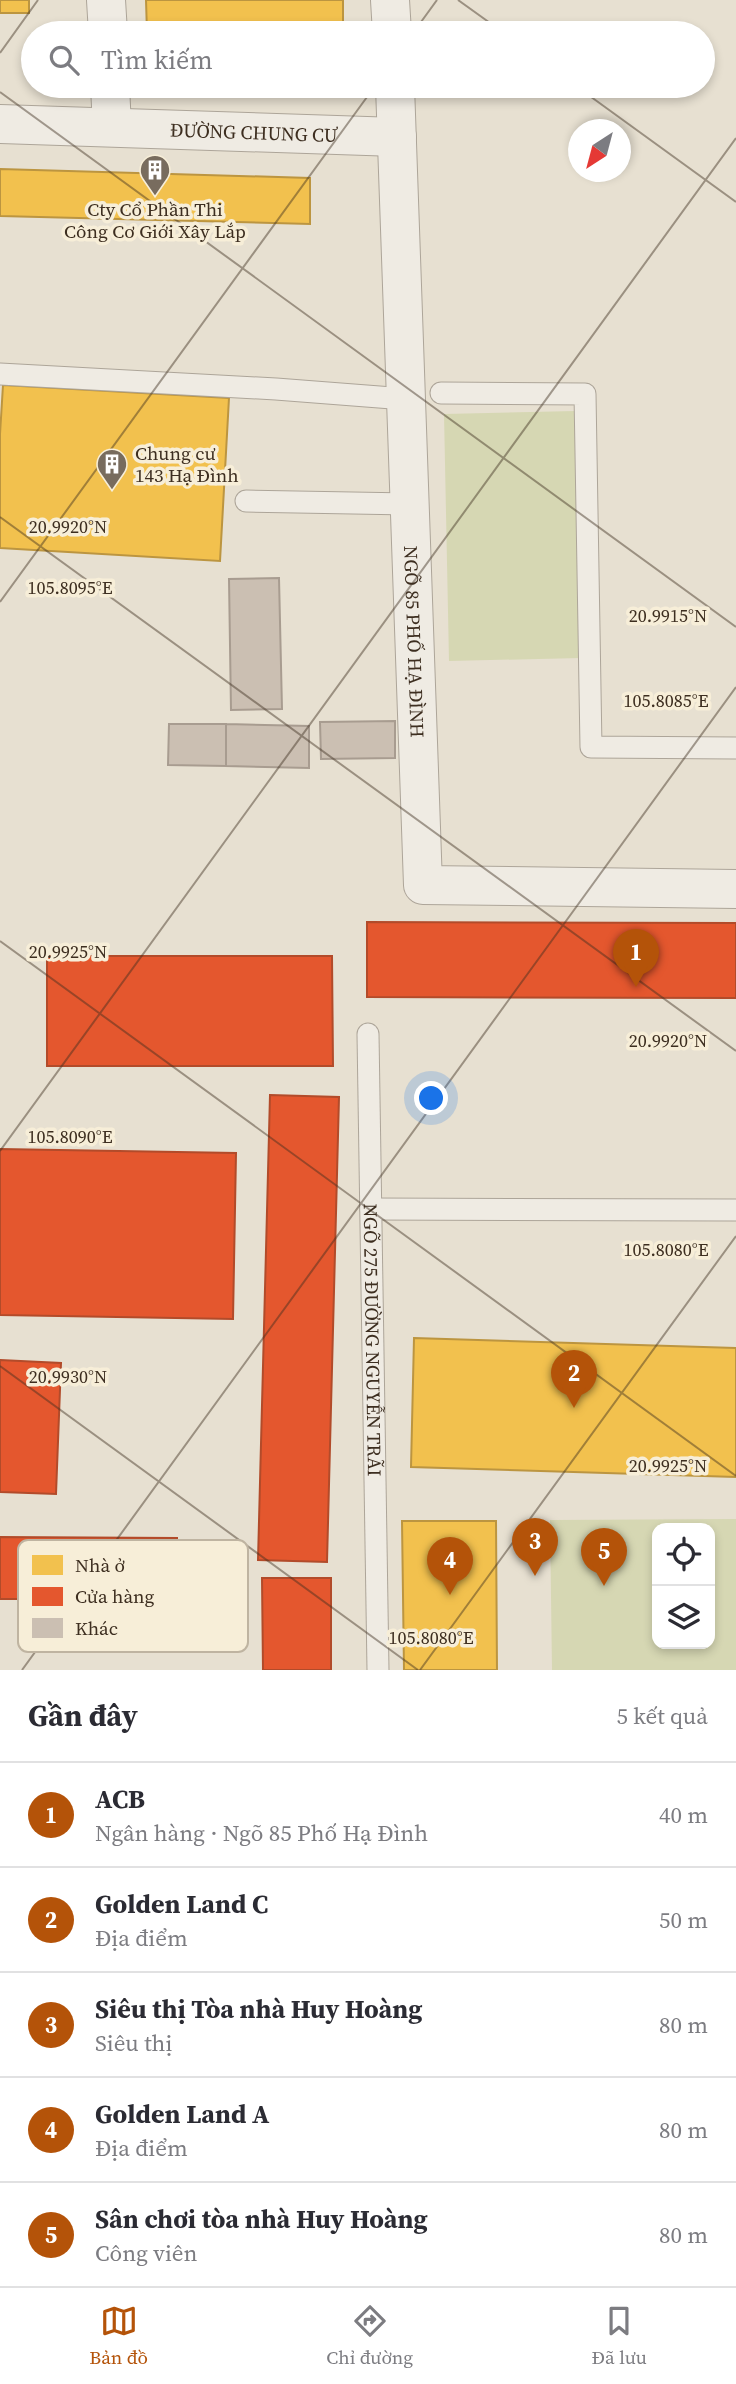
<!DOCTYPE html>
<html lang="vi">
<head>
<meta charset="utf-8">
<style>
  :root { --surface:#fff; --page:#f7f7f7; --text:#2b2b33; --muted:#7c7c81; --line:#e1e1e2; --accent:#b45309 }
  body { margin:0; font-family:"Source Serif 4",serif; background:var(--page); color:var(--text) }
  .controls { position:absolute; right:21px; bottom:21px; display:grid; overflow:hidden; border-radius:14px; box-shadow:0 4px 10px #0003 }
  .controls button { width:63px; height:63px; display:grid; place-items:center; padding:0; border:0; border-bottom:2px solid var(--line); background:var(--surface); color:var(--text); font:35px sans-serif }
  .compass { position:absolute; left:568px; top:119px; width:63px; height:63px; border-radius:50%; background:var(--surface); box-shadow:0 4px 10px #0003; rotate:216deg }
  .you { position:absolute; left:432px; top:1099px; width:24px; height:24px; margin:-18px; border:5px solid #fff; border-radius:50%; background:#1a73e8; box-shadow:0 0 0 10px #1a73e833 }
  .badge { display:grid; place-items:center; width:46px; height:46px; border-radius:50%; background:var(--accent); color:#fff; font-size:23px; font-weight:700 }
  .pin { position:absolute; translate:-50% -58px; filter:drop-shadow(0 2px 4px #0008) }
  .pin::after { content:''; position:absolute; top:37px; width:24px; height:21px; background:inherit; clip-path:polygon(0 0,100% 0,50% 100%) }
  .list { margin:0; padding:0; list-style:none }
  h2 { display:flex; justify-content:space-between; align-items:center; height:91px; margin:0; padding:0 28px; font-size:30px }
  h2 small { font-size:23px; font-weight:400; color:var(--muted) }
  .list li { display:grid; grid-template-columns:46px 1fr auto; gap:21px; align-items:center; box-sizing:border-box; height:105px; padding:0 28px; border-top:2px solid var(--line) }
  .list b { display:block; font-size:26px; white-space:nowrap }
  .list p { margin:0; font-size:23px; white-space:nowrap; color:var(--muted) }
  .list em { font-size:23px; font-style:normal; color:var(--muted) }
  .icon { flex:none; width:38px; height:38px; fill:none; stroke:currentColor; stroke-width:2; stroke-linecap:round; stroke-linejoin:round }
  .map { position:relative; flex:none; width:736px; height:1670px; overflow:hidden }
  .search { position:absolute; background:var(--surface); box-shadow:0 4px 10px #0003; left:21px; right:21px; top:21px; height:77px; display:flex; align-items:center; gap:18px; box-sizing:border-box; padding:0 24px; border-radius:38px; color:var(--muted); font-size:26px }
  .sheet { height:616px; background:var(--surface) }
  nav { display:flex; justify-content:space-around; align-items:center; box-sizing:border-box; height:98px; border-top:2px solid var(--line); background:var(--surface); font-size:19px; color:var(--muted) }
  nav a { display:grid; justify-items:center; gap:4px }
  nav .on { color:var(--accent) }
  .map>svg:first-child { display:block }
</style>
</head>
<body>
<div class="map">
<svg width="736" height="1670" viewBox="0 0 736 1670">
  <rect width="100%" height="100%" fill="#e7e0d1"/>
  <path fill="#d6d7b3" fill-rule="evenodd" d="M575,411L581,658L449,661L444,414Z
    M736,1519V1670H552L550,1520ZM657,1528H710V1644H657Z"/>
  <path fill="#f2c14e" stroke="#bc9540" stroke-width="2" d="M0,0H29V13H0Z
    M146,0H343V33H147Z
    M150,86H344V91Z
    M0,169L310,178V224L0,216Z
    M3,385L229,398L220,561L0,548V434Z
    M414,1338L736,1348V1477L411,1467Z
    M402,1521H496L497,1670H404Z"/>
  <path fill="#e4572e" stroke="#b24b2a" stroke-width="2" d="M367,922L736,923V998L367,997Z
    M47,956H332L333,1066H47Z
    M270,1095L339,1097L327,1562L258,1560Z
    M0,1149L236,1153L233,1319L0,1315Z
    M0,1360L61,1363L56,1494L0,1492Z
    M0,1537L177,1538V1599H0Z
    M262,1578H331V1670H263Z"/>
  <path fill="#cbbfb2" stroke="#a89c90" stroke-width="2" d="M279,578L282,709L231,710L229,579Z
    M395,721V758L321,759L320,722Z
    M169,724H226V766L168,765Z
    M226,724L309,726V768L226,766Z"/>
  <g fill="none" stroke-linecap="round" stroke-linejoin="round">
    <g stroke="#ada599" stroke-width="23">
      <g id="lane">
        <path d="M0,374L276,389L405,399"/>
        <path d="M441,393L585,394L591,747L736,748"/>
        <path d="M246,501L409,504"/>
        <path id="s1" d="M368,1034L378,1670"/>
        <path d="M371,1209L736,1210"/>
      </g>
    </g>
    <g stroke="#ada599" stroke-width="40">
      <g id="street">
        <path d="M106,0L108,33"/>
        <path d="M390,0L392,33"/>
        <path d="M110,86L112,127"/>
        <path id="s2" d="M395,86L423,885L736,889"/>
        <path id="s3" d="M0,124L397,137"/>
      </g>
    </g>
    <use href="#lane" stroke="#efebe3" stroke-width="21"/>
    <use href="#street" stroke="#efebe3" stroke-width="38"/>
  </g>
  <path fill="none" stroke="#3d2e20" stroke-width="2" stroke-opacity="0.45" d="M458,0L504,33M413,33L437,0M0,53L38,0M576,86L736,202M0,92L736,627M0,517L736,1051M0,602L375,86M0,941L736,1476M0,1151L736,138M0,1366L418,1670M22,1670L736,687M420,1670L736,1236"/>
  <defs>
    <g id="building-pin" transform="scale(1.575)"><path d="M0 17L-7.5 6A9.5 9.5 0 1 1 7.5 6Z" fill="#786c5e" stroke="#f7eed8"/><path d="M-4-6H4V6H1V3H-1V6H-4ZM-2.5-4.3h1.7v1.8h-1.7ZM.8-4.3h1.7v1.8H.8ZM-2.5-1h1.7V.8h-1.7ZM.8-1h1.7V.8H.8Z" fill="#fff"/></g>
  </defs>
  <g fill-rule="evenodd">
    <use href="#building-pin" x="155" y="170"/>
    <use href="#building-pin" x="112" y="464"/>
  </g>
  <g text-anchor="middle" stroke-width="7" stroke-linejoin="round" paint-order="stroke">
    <g font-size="19" fill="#3d2e20" stroke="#f7eed8">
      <text dy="7" stroke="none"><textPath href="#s3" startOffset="254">ĐƯỜNG CHUNG CƯ</textPath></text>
      <text dy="7" stroke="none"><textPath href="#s2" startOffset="556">NGÕ 85 PHỐ HẠ ĐÌNH</textPath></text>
      <text dy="7" stroke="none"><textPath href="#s1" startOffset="306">NGÕ 275 ĐƯỜNG NGUYỄN TRÃI</textPath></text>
    </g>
    <g font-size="19" fill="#3d2e20" stroke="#f7eed8">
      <text x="155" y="216">Cty Cổ Phần Thi<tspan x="155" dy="22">Công Cơ Giới Xây Lắp</tspan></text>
      <text x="135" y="460" text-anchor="start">Chung cư<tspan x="135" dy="22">143 Hạ Đình</tspan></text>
    </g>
  </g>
  <rect x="18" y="1540" width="230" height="112" rx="10" fill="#f7eed8" stroke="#bfb4a1" stroke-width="2"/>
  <rect x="32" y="1555" width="31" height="20" fill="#f2c14e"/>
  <rect x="32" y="1587" width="31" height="19" fill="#e4572e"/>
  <rect x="32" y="1618" width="31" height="20" fill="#cbbfb2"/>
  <g font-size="19" fill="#3d2e20">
    <text x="75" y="1572">Nhà ở</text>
    <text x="75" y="1603">Cửa hàng</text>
    <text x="75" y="1635">Khác</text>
  </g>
  <g font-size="18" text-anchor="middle" fill="#3d2e20" stroke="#f7eed8" stroke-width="7" stroke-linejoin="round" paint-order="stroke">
    <text x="68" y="533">20.9920°N</text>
    <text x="70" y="594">105.8095°E</text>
    <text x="668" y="622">20.9915°N</text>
    <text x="666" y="707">105.8085°E</text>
    <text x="68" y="958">20.9925°N</text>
    <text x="668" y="1047">20.9920°N</text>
    <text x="70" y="1143">105.8090°E</text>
    <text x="666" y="1256">105.8080°E</text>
    <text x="68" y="1383">20.9930°N</text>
    <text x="668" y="1472">20.9925°N</text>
    <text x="431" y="1644">105.8080°E</text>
  </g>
</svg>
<div class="controls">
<button><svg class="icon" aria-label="locate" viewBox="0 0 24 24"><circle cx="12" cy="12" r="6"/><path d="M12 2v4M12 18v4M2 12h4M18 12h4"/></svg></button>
<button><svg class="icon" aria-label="layers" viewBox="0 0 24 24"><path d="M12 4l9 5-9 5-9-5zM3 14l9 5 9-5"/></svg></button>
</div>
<svg class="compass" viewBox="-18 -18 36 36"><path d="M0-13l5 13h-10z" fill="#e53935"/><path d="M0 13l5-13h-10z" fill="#7c7c81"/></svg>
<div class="you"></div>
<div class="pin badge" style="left:636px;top:987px">1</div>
<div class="pin badge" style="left:574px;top:1408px">2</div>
<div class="pin badge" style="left:535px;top:1576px">3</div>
<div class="pin badge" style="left:450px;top:1595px">4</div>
<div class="pin badge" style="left:604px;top:1586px">5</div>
<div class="search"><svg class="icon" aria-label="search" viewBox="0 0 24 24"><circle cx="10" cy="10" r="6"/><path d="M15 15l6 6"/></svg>Tìm kiếm</div>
</div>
<section class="sheet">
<h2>Gần đây<small>5 kết quả</small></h2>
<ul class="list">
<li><span class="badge">1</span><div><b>ACB</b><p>Ngân hàng · Ngõ 85 Phố Hạ Đình</p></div><em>40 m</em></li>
<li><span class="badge">2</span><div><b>Golden Land C</b><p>Địa điểm</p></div><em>50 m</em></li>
<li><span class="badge">3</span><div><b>Siêu thị Tòa nhà Huy Hoàng</b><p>Siêu thị</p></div><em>80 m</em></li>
<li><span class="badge">4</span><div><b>Golden Land A</b><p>Địa điểm</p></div><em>80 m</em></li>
<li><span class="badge">5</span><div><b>Sân chơi tòa nhà Huy Hoàng</b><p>Công viên</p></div><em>80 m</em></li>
</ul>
</section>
<nav>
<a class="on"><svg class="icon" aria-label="map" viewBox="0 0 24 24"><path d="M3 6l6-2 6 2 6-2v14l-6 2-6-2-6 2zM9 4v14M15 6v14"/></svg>Bản đồ</a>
<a><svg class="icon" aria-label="directions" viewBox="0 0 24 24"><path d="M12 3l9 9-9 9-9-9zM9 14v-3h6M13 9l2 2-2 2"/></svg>Chỉ đường</a>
<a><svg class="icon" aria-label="saved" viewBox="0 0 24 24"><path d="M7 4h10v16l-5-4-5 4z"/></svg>Đã lưu</a>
</nav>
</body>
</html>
